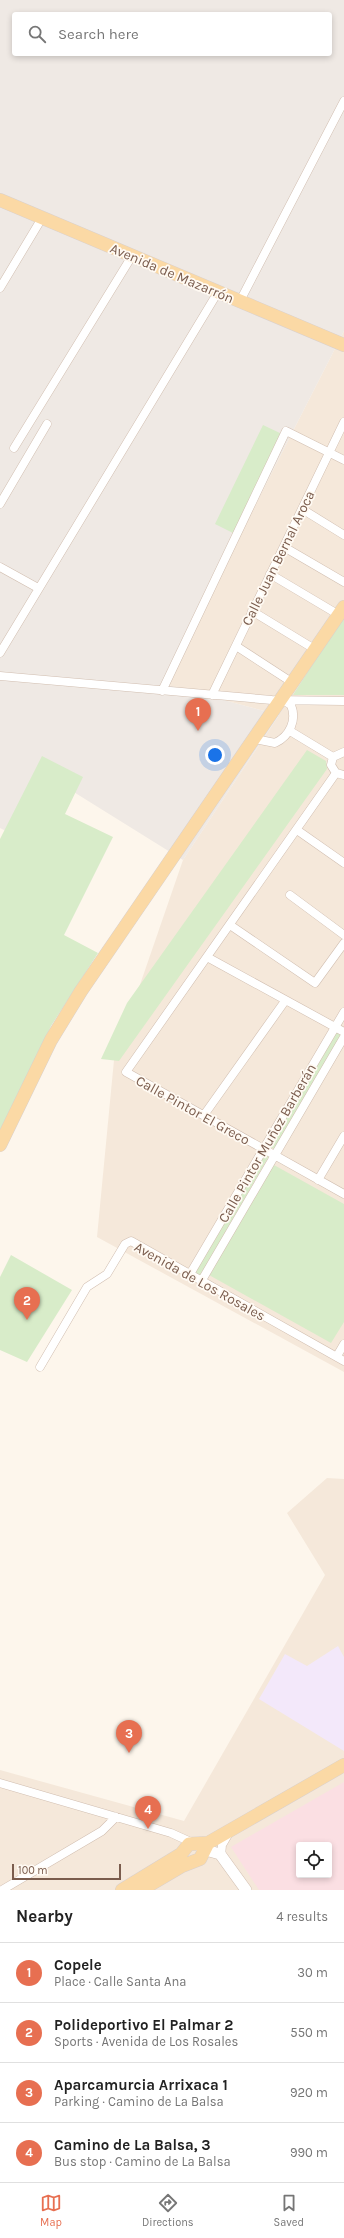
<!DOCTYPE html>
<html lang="en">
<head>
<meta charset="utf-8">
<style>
  :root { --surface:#fff; --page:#f6f6f6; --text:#222; --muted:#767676; --line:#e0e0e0; --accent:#e76f51 }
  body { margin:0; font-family:Karla,sans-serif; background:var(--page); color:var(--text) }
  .controls { position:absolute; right:12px; bottom:12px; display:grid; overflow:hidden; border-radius:4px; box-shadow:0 2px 6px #0003 }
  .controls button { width:36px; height:36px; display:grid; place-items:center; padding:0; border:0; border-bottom:1px solid var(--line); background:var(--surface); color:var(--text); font:20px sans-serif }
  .scale { position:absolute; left:12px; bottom:10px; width:109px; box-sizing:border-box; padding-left:4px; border:2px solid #7a5c4d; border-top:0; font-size:11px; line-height:14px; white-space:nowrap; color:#7a5c4d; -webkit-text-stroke:3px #fffaf3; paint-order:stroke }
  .you { position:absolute; left:215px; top:755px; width:14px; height:14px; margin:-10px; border:3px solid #fff; border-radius:50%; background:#1a73e8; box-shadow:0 0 0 6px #1a73e833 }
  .badge { display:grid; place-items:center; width:26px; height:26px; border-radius:50%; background:var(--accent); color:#fff; font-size:13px; font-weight:700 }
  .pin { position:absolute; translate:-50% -33px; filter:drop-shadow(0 1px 2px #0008) }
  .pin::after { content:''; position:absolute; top:21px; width:14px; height:12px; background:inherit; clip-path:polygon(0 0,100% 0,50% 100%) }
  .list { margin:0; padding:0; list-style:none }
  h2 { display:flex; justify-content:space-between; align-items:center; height:52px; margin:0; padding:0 16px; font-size:17px }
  h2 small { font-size:13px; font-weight:400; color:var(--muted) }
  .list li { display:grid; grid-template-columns:26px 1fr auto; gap:12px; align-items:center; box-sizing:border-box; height:60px; padding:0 16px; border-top:1px solid var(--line) }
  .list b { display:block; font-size:15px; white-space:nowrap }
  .list p { margin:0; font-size:13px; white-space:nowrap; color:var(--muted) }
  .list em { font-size:13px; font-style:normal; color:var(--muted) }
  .icon { flex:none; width:22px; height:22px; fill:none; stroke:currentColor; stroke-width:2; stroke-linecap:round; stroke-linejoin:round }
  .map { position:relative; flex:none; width:344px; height:1890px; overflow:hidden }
  .search { position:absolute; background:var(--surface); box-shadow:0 2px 6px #0003; left:12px; right:12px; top:12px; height:44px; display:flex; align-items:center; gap:10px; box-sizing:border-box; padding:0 14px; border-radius:4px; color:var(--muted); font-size:15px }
  .sheet { height:292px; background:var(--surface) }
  nav { display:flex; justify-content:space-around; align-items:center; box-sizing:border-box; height:56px; border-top:1px solid var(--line); background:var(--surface); font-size:11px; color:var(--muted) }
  nav a { display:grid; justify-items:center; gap:2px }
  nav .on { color:var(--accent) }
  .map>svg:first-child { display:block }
</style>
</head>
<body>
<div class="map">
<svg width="344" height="1890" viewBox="0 0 344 1890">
  <rect width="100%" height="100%" fill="#fdf6ec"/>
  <path fill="#f5e8da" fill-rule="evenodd" d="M344,331V1372L97,1237L114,1060L183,860L279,715L164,684Z
    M327,1478L344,1479V1890H0V1770L184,1821L325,1575L287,1513ZM299,1845H329V1875H299Z"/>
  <path fill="#efe9e4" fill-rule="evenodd" d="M0,0H344V331L164,684L279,715L183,860L48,776L14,835L0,828ZM14,14H330V54H14Z"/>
  <path fill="#f3e8fa" d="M338,1646L344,1657V1751L259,1699L285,1654L307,1666Z"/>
  <path fill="#fbdfe3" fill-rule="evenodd" d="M344,1782V1890H259L231,1847ZM299,1845H329V1875H299Z"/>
  <path fill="#d8ecc9" d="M263,425L282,434L233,533L215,524Z
    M344,615V695H293Z
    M307,750L326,761L327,769L119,1061L101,1059L127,1003Z
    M42,756L83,777L65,814L113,837L64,935L98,953L51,1026L0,1134V839Z
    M337,1032L342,1034L274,1149L269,1146Z
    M265,1153L269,1156L200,1276L194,1273Z
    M274,1165L344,1204V1322L331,1343L209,1275Z
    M11,1255L72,1290L27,1362L0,1350V1277Z"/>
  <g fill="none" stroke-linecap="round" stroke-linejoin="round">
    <g stroke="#d1beb0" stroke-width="9">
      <path id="minor" d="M0,288L42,218
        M240,301L344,101
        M14,448L132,256
        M0,504L47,424
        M302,509L344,535
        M284,547L344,582
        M0,567L38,588
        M270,574L339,615
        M252,611L316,650
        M236,646L293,683
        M0,653L218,292
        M0,676L272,700L344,701
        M162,691L286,431L344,460
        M212,695L344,422
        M290,731L333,757
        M255,739L275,743C290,736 297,720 291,705L283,700
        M344,752L333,757L331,765L336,773L344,775
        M336,773L126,1072L344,1194
        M297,830L344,863
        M290,895L344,935
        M230,925L315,983L344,943
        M207,957L344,1032
        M204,1115L285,1001
        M318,1180L344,1136
        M190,1274L344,1012
        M202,1280L344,1037
        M337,1356L344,1344
        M40,1367L87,1287L107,1274L125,1244L131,1241L344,1361
        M0,1783L171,1833L193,1843
        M221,1856L222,1845L229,1833
        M2,1890L102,1831L116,1817"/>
    </g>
    <g stroke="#d1beb0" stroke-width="12">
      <path id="tertiary" d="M202,1849L220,1854L246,1890"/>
    </g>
    <g stroke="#dad1cd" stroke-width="14">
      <path id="primary" d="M0,200L344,345
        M0,1145L51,1040L81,991L344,607
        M122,1890L181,1854L189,1844L208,1843L344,1765
        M141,1890L182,1866L200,1859L208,1843"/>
    </g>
    <use href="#minor" stroke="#fff" stroke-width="8"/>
    <use href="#tertiary" stroke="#fff" stroke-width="11"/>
    <use href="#primary" stroke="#fbd9a5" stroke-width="13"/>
  </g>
  <g text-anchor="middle" stroke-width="3.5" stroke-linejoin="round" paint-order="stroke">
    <g font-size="14" fill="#7a5c4d" stroke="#fffaf3">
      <text transform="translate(172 273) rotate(23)" y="5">Avenida de Mazarrón</text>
      <text transform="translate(278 558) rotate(-64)" y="5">Calle Juan Bernal Aroca</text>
      <text transform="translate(193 1110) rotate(29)" y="5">Calle Pintor El Greco</text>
      <text transform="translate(267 1143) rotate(-60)" y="5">Calle Pintor Muñoz Barberán</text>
      <text transform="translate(200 1281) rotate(29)" y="5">Avenida de Los Rosales</text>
    </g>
  </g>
</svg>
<div class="controls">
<button><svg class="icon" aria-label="locate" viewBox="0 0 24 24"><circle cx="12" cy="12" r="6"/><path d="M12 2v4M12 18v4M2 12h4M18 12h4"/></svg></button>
</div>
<div class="scale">100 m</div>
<div class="you"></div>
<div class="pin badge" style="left:198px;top:731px">1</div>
<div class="pin badge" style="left:27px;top:1320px">2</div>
<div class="pin badge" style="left:129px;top:1753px">3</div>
<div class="pin badge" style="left:148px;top:1829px">4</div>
<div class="search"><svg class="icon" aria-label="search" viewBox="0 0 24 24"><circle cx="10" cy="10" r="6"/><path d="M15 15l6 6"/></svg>Search here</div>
</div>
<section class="sheet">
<h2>Nearby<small>4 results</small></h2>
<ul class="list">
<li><span class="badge">1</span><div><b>Copele</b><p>Place · Calle Santa Ana</p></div><em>30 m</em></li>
<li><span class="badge">2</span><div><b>Polideportivo El Palmar 2</b><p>Sports · Avenida de Los Rosales</p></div><em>550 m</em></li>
<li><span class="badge">3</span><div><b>Aparcamurcia Arrixaca 1</b><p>Parking · Camino de La Balsa</p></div><em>920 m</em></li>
<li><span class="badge">4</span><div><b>Camino de La Balsa, 3</b><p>Bus stop · Camino de La Balsa</p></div><em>990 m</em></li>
</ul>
</section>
<nav>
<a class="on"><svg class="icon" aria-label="map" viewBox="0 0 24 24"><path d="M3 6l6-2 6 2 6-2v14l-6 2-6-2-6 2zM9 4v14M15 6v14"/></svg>Map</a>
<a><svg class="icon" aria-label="directions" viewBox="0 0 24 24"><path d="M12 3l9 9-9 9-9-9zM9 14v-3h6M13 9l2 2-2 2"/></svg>Directions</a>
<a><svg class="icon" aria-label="saved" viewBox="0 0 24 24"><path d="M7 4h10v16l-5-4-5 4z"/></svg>Saved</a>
</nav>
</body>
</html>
